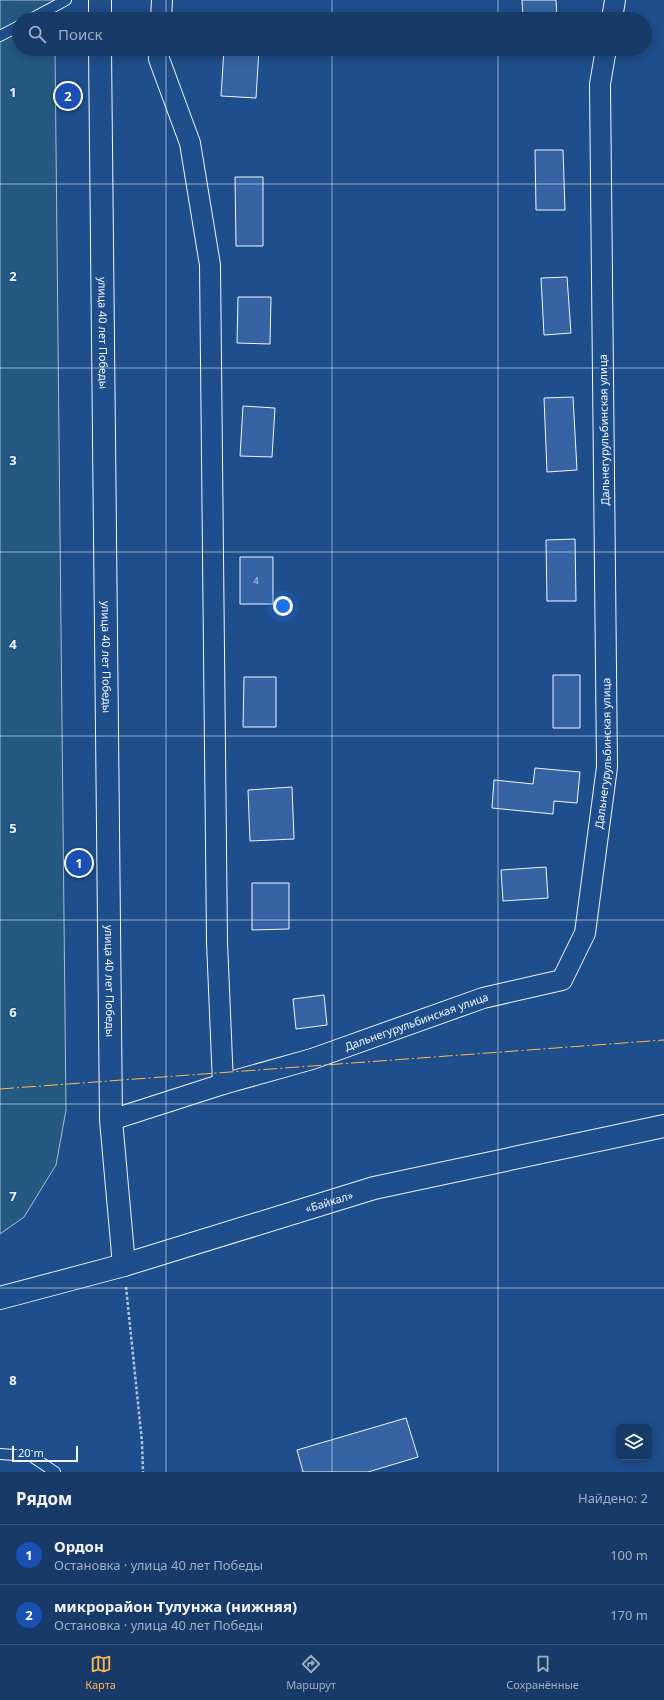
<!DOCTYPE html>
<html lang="ru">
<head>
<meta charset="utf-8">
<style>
  :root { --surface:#173a69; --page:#20416f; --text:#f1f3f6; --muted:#9eadc0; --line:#36547d; --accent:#ffb74d }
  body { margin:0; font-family:"Noto Sans",sans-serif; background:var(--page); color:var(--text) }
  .controls { position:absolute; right:12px; bottom:12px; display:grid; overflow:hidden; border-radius:6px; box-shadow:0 2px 10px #0003 }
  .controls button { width:36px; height:36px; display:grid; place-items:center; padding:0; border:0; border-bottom:1px solid var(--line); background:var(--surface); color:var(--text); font:20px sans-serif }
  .scale { position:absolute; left:12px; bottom:10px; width:66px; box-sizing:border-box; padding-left:4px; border:2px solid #f2f6ff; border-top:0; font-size:11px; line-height:14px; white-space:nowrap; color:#f2f6ff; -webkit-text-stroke:3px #1f4e8c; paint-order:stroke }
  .you { position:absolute; left:283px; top:606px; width:14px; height:14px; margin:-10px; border:3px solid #fff; border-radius:50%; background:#1a73e8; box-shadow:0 0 0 6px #1a73e833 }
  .badge { display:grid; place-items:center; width:26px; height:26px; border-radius:50%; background:var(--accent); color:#fff; font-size:13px; font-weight:700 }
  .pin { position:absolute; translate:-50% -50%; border:2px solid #fff; box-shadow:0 1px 4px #0006 }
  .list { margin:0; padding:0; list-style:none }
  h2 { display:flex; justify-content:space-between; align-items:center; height:52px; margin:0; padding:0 16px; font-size:17px }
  h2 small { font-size:13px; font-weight:400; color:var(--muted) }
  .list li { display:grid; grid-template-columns:26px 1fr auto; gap:12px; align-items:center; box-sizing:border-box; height:60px; padding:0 16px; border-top:1px solid var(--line) }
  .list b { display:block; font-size:15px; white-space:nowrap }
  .list p { margin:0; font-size:13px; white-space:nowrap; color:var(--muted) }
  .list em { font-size:13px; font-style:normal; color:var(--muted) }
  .icon { flex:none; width:22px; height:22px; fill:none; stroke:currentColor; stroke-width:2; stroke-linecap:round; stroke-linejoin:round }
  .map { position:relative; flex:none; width:664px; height:1472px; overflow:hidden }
  .search { position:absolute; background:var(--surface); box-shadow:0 2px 10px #0003; left:12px; right:12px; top:12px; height:44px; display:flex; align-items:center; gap:10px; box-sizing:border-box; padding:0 14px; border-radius:22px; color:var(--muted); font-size:15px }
  .sheet { height:172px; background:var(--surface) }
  nav { display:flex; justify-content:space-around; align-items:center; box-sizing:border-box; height:56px; border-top:1px solid var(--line); background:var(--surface); font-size:11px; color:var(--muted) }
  nav a { display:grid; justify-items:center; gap:2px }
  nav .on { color:var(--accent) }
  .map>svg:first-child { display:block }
</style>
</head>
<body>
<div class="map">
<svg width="664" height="1472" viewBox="0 0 664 1472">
  <rect width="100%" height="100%" fill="#1f4e8c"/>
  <path fill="#245a82" stroke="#a8bbd7" d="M0,0H55V19H19V49H55L66,1110L56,1165L24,1217L0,1234Z"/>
  <path fill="#3563a3" stroke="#f2f6ff" d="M522,0H556L557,19H523Z
    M224,49H259L256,98L221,96Z
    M535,150H563L565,210H536Z
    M235,177H263V246H236Z
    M567,277L571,333L544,335L541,278Z
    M238,297H271L270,344L237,343Z
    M573,397L577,470L547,472L544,398Z
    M243,406L275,408L272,457L240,456Z
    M575,539L576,601H547L546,540Z
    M240,557H273V604H240Z
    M553,675H580V728H553Z
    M244,677H276V727H243Z
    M535,768L580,772L577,803L554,801L553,814L492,808L494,780L533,784Z
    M292,787L294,839L250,841L248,790Z
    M546,867L548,898L503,901L501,870Z
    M252,883H289V929L252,930Z
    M324,995L327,1025L296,1029L293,999Z
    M406,1418L418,1457L368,1472H303L297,1450Z"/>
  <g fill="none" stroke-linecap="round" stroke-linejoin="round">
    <g stroke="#f2f6ff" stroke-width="12">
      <path id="lane" d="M31,19L66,0
        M0,36L19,26
        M0,1454L31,1456L55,1472"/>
    </g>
    <g stroke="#f2f6ff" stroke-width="22">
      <g id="street">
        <path d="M161,19L162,0"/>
        <path d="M612,19L615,0"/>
        <path d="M159,49V59L190,143L210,265L217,942L223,1084"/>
        <path id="s1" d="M111,1120L223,1084L312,1059L483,998L562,980L585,933L607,767L600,84L606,49"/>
      </g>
    </g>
    <g stroke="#f2f6ff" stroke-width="24">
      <g id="secondary">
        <path d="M100,0V19"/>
        <path id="s2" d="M100,49L111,1120L124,1265"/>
      </g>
    </g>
    <g stroke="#f2f6ff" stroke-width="24">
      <g id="highway">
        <path id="s3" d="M0,1298L124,1265L374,1188L664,1126"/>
      </g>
    </g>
    <path stroke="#b3c4dc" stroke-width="2.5" stroke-dasharray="3 2" stroke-linecap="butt" d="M126,1287L142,1442L143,1472"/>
    <use href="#lane" stroke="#1f4e8c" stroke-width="10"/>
    <use href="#street" stroke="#1f4e8c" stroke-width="20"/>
    <use href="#secondary" stroke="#1f4e8c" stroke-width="22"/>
    <use href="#highway" stroke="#1f4e8c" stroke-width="22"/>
    <path stroke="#ffb74d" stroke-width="1" stroke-dasharray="14 3 2 3" stroke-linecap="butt" d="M0,1089L664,1040"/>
  </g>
  <path fill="none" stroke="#f2f6ff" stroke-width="1" stroke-opacity="0.55" d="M166,0V19M332,0V19M498,0V19M166,49V1472M332,49V1472M498,49V1472M0,184H664M0,368H664M0,552H664M0,736H664M0,920H664M0,1104H664M0,1288H664"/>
  <g text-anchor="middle" stroke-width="3" stroke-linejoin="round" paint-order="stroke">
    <g font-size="9" fill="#c3d1e8">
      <text x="256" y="584">4</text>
    </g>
    <g font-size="11" fill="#f2f6ff" stroke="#1f4e8c">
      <text dy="4" stroke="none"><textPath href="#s2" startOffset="284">улица 40 лет Победы</textPath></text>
      <text transform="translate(604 430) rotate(-91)" y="4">Дальнегурульбинская улица</text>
      <text dy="4" stroke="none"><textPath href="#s2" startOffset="608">улица 40 лет Победы</textPath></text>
      <text dy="4" stroke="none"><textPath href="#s1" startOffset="706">Дальнегурульбинская улица</textPath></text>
      <text dy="4" stroke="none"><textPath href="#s2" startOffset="932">улица 40 лет Победы</textPath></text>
      <text dy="4" stroke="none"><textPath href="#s1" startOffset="321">Дальнегурульбинская улица</textPath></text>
      <text dy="4" stroke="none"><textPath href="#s3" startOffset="343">«Байкал»</textPath></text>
    </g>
  </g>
  <g font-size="13" text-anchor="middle" font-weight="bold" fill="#f2f6ff" stroke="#1f4e8c" stroke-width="3" stroke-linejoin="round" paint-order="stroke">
    <text x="13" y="97">1</text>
    <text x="13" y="281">2</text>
    <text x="13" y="465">3</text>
    <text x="13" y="649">4</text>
    <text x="13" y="833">5</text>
    <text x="13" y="1017">6</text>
    <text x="13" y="1201">7</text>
    <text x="13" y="1385">8</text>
  </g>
</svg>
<div class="controls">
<button><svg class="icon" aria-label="layers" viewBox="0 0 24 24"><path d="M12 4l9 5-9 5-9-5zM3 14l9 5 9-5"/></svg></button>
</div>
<div class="scale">20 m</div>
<div class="you"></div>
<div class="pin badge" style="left:79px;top:863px;background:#1a4fb4">1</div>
<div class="pin badge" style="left:68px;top:96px;background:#1a4fb4">2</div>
<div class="search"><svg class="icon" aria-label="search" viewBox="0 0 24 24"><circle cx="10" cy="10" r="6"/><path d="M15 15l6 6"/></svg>Поиск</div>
</div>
<section class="sheet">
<h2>Рядом<small>Найдено: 2</small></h2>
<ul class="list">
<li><span class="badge" style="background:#1a4fb4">1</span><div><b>Ордон</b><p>Остановка · улица 40 лет Победы</p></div><em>100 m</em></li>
<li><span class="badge" style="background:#1a4fb4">2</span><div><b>микрорайон Тулунжа (нижняя)</b><p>Остановка · улица 40 лет Победы</p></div><em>170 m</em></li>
</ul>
</section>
<nav>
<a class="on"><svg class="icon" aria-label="map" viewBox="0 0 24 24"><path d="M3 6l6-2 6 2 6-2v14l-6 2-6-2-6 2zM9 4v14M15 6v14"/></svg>Карта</a>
<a><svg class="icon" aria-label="directions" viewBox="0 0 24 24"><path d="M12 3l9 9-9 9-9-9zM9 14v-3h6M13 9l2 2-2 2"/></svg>Маршрут</a>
<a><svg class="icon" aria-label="saved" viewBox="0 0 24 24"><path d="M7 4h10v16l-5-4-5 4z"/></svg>Сохранённые</a>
</nav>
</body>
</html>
